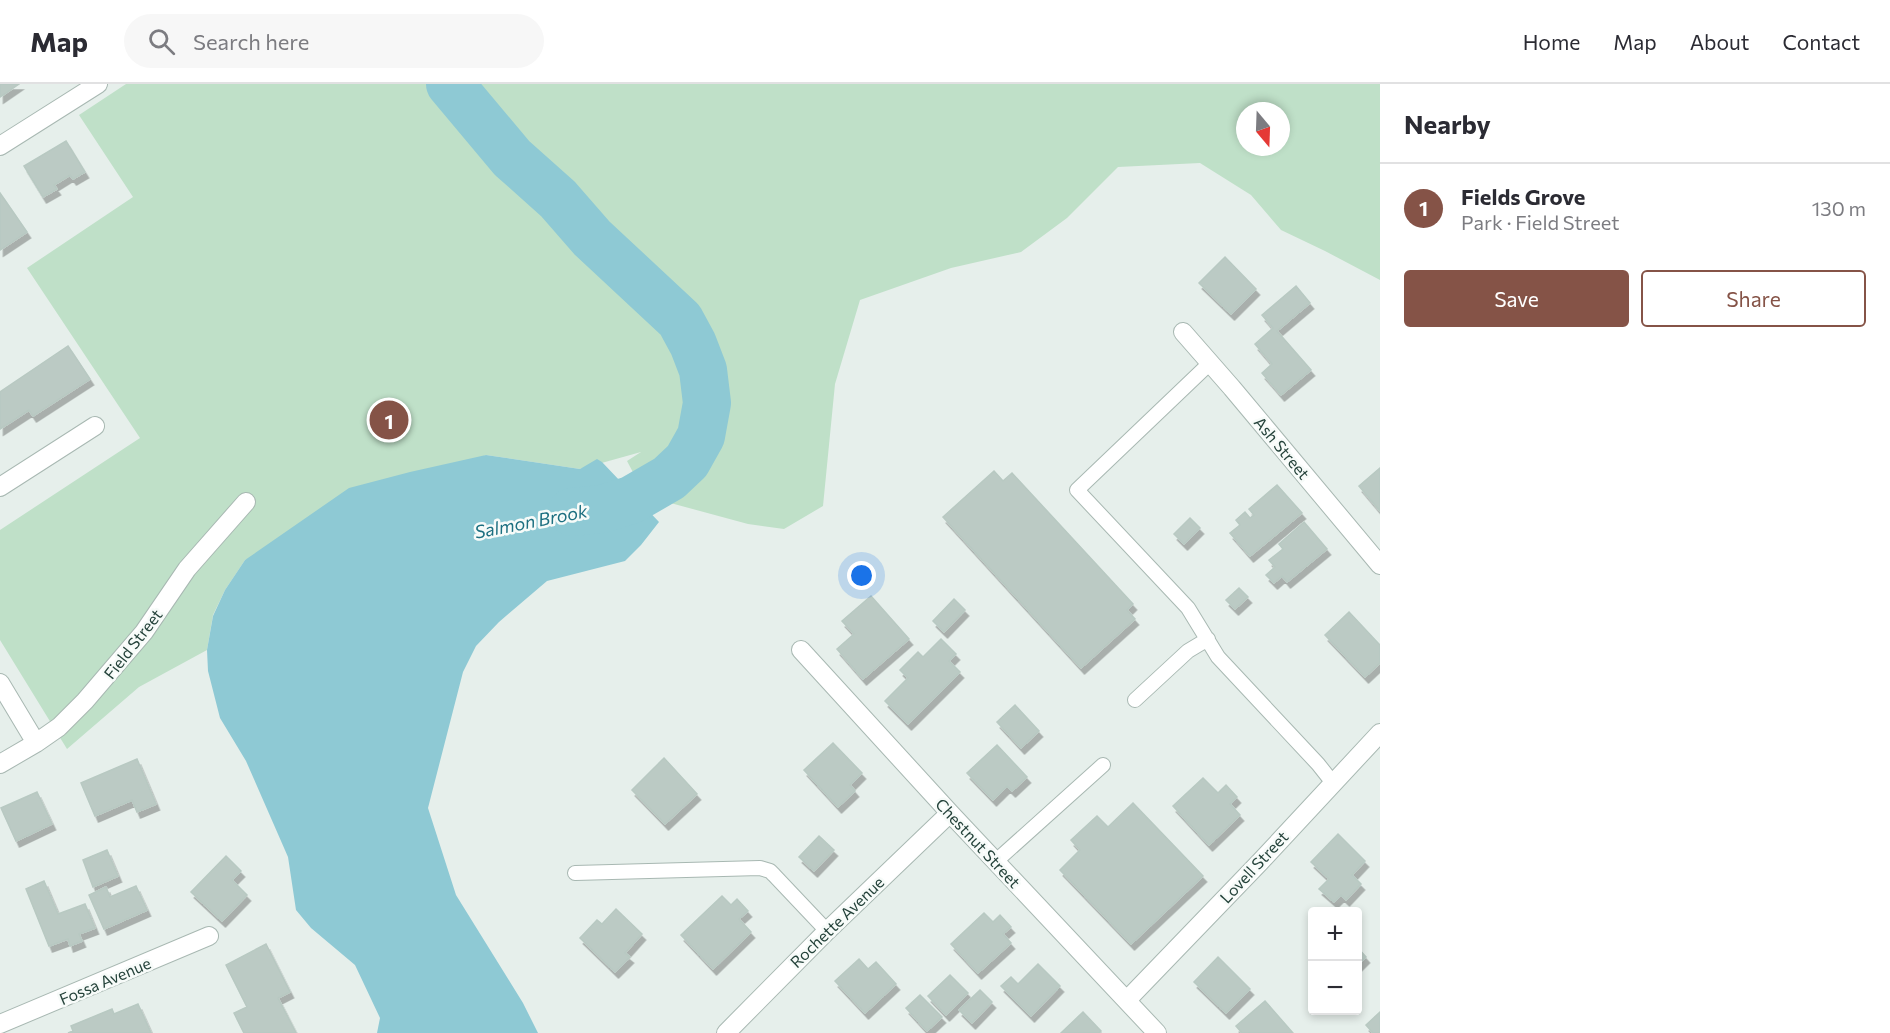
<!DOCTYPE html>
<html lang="en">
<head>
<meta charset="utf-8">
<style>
  :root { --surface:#fff; --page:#f7f7f7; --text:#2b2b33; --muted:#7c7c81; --line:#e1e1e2; --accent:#855347 }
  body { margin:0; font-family:Commissioner,sans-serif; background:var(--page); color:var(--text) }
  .controls { position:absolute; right:18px; bottom:18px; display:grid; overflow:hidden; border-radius:6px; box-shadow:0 3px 9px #0003 }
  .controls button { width:54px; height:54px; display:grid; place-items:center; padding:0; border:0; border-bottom:2px solid var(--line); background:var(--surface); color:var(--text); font:30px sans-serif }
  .compass { position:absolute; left:1236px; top:18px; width:54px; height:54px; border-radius:50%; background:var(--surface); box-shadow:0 3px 9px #0003; rotate:161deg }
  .you { position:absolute; left:862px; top:492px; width:21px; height:21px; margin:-15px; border:4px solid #fff; border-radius:50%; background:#1a73e8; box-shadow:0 0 0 9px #1a73e833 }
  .badge { display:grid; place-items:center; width:39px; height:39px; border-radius:50%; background:var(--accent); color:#fff; font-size:20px; font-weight:700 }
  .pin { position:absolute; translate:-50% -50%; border:3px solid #fff; box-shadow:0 2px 6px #0006 }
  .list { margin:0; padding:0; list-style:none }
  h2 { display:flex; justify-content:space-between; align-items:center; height:78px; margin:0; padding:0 24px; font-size:26px }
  h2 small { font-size:20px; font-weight:400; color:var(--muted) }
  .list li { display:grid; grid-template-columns:39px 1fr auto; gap:18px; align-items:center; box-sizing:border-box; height:90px; padding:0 24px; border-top:2px solid var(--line) }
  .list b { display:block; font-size:22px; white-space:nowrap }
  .list p { margin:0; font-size:20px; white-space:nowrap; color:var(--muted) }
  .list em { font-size:20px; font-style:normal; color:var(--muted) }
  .actions { display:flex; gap:12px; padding:18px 24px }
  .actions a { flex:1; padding:14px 0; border:2px solid var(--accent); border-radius:6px; text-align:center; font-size:21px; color:var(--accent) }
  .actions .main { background:var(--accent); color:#fff }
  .icon { flex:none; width:33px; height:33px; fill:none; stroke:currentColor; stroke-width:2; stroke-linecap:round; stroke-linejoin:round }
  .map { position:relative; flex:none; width:1380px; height:949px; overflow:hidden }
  header { display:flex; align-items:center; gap:36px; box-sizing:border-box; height:84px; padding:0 30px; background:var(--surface); border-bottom:2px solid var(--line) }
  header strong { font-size:28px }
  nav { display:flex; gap:33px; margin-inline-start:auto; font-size:21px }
  .search { width:420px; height:54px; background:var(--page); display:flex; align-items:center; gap:15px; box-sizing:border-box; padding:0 21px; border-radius:33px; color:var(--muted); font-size:22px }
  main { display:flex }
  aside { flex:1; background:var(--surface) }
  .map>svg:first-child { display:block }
</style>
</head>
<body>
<header>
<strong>Map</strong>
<div class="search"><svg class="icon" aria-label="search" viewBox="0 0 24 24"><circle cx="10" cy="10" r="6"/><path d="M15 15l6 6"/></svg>Search here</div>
<nav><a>Home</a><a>Map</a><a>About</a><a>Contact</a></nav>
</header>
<main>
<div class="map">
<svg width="1380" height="949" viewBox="0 0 1380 949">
  <defs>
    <filter id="shadow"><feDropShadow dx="3.5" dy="6" stdDeviation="0" flood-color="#0004"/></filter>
  </defs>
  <rect width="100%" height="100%" fill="#e6efeb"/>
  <path fill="#bfe0c8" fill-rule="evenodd" d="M126,0H1380V196L1325,167L1281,146L1251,111L1200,79L1118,83L1067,134L1021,168L951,184L860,216L835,300L823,422L784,445L748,440L652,414L636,394L627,377L641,368L580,385L486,371L245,476L225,506L213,531L207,566L139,603L67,665L0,556V446L140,354L27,184L133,113L79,31ZM1245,27H1281V63H1245Z"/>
  <path fill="#8ec9d4" d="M486,371L580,385L597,375L602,378L659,438L641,461L625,477L547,497L499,538L476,562L463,588L428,724L456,811L523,919L538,949H377L380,934L355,881L311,844L296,826L288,773L246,677L220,634L208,587L207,566L213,532L225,506L245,476L349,404L410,388Z"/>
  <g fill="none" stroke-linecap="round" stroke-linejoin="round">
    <path stroke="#8ec9d4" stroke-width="48" d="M450,0L512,74L558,115L592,154L680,236L693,260L703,286L707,319L701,352L687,377L669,394L631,416L602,425L572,428"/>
  </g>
  <path fill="#bbcac4" stroke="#b8c9c2" stroke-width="1.5" filter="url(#shadow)" d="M0,0H19L0,13Z
    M66,57L85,88L73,95L70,91L54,101L57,105L43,113L24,82Z
    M0,109L27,148L0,166Z
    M1225,173L1256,205L1231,230L1199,199Z
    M1296,202L1310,219L1277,247L1311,286L1281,311L1262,289L1272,280L1255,260L1273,244L1262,231Z
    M68,262L90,295L33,332L29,326L0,345V308Z
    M1380,384V427L1359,402Z
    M994,387L1003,397L1012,389L1133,520L1127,526L1135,535L1081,584L943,433Z
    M1277,401L1302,429L1250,472L1230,449L1240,441L1236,436L1245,428L1250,434L1254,431L1249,425Z
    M1190,434L1200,444L1184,460L1174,450Z
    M1304,438L1327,465L1287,498L1282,492L1274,499L1266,491L1275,483L1269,476L1283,465L1279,460Z
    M1239,504L1248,513L1235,525L1226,516Z
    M871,512L909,555L863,595L837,565L854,550L842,537Z
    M954,515L965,526L944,548L933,537Z
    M1349,528L1380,561V579L1365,593L1325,551Z
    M941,555L956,570L949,577L960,588L908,640L885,617L908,594L900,586L918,568L923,573Z
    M1015,621L1039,647L1021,664L997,638Z
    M833,659L862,689L850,701L855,707L838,723L804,686Z
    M997,661L1027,693L1012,707L1007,702L993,716L967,689Z
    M664,674L697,710L665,740L632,706Z
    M137,675L156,720L137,728L132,716L95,732L81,699Z
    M1203,694L1218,709L1226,701L1237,713L1230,720L1240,731L1209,761L1173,722Z
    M37,708L52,740L16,757L1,724Z
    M1133,719L1203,792L1131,860L1060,786L1080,766L1071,756L1097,732L1108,743Z
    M1338,750L1365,777L1352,791L1361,800L1346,816L1341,811L1334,818L1319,805L1329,795L1311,778Z
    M819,752L834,766L814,787L799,773Z
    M107,766L118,792L93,803L83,776Z
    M226,772L241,787L232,796L247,811L222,837L191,808Z
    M44,797L58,830L85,820L95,844L79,850L82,857L70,862L68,855L49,862L26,805Z
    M136,802L147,826L104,845L89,811L106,803L110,813Z
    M722,812L731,821L737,815L748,827L739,835L751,848L713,885L681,851Z
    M616,825L642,850L625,869L630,873L615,888L580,854L597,836L602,840Z
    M984,829L993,838L1000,831L1011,843L1003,850L1011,859L978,889L951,860Z
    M266,860L290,908L278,914L296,949H244L234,929L247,923L226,881Z
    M1358,864L1366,873L1358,881Z
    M1218,873L1250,905L1226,929L1194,898Z
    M859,875L868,885L876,878L896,900L865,929L835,897Z
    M1038,880L1060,902L1031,932L1001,902L1011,893L1018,900Z
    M950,891L968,909L946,931L928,912Z
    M980,906L992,918L972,939L959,926Z
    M920,911L942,933L927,947L906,924Z
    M1265,917L1293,949H1242L1236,942Z
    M138,920L151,949H68L73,947L71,942L112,925L114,930Z
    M1083,928L1101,947L1099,949H1061Z
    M1380,928V949H1373L1366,941Z"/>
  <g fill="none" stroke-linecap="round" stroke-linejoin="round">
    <g stroke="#a8b8b2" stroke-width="16">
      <path id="lane" d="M1210,279L1077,406L1188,524L1218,573L1318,680L1333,699
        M1135,616L1188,567L1208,555
        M995,778L1103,681
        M575,789L760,784L770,787L774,791L827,847"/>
    </g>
    <g stroke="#a8b8b2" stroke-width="20">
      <path id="street" d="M0,62L98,0
        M1183,248L1232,304L1380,481
        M0,403L95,342
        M801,566L950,729L1157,949
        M0,599L36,659
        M0,680L36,659L59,643L85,617L144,548L187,485L246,418
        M1127,916L1260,778L1380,649
        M0,940L209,852
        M726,949L827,847L950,729"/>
    </g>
    <use href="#lane" stroke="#fff" stroke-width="14"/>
    <use href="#street" stroke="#fff" stroke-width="18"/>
  </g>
  <g text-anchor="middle" stroke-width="5" stroke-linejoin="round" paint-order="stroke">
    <g font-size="16" fill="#24423a" stroke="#f7fbf9">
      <text transform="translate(1282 364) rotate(50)" y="6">Ash Street</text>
      <text transform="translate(133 560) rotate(-52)" y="6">Field Street</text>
      <text transform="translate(978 759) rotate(47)" y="6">Chestnut Street</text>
      <text transform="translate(1254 783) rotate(-47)" y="6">Lovell Street</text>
      <text transform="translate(837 838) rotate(-44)" y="6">Rochette Avenue</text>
      <text transform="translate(105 897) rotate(-23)" y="6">Fossa Avenue</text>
    </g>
    <g font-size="18" font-style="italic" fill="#1c6f80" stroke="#f7fbf9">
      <text transform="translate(531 438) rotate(-11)" y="6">Salmon Brook</text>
    </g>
  </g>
</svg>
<div class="controls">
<button>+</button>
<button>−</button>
</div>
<svg class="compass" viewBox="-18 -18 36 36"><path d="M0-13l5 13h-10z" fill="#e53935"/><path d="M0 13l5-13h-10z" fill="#7c7c81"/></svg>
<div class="you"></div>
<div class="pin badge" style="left:389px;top:336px">1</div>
</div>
<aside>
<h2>Nearby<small></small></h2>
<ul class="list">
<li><span class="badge">1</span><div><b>Fields Grove</b><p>Park · Field Street</p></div><em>130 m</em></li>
</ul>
<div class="actions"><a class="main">Save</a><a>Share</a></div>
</aside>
</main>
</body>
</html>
